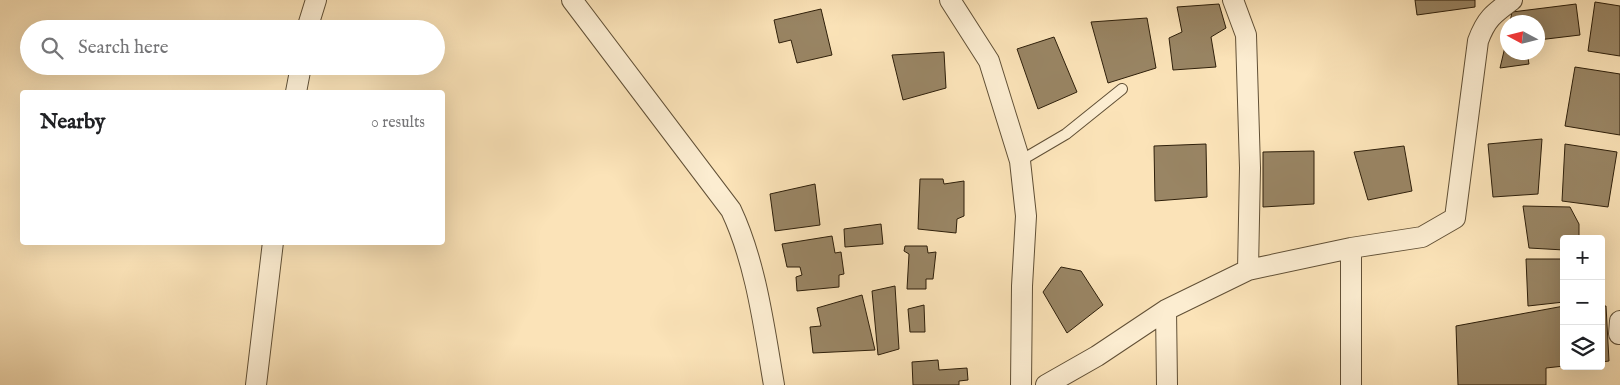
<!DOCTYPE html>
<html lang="en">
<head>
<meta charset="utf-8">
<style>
  :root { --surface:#fff; --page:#f6f6f6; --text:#202124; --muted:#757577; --line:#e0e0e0 }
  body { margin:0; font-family:"IM FELL English",serif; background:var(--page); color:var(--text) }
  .controls { position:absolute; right:15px; bottom:15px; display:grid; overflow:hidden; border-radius:5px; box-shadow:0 5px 20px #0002 }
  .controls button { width:45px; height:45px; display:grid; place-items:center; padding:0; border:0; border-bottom:1px solid var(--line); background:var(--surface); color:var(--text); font:25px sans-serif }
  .compass { position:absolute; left:1500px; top:15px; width:45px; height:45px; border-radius:50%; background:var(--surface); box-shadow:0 5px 20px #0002; rotate:277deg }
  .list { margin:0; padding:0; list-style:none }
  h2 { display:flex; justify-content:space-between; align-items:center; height:65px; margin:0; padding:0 20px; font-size:21px }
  h2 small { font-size:16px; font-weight:400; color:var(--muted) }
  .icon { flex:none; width:28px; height:28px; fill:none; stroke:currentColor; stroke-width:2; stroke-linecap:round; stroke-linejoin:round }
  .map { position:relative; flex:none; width:1620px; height:385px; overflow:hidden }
  .search { position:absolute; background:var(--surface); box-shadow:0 5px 20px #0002; left:20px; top:20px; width:425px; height:55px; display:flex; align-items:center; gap:12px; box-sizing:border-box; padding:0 18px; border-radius:28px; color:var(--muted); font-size:19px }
  .panel { position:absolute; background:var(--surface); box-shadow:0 5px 20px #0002; left:20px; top:90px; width:425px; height:155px; border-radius:5px }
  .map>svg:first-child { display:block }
</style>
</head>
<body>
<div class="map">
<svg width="1620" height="385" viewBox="0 0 1620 385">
  <rect width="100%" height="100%" fill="#fbe3b8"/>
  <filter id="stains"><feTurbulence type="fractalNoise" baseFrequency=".004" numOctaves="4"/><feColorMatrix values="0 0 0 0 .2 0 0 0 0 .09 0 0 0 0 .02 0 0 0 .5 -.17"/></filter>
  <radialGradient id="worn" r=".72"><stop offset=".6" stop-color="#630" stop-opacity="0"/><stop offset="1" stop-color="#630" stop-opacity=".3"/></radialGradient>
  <path fill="#998564" stroke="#2e1f0a" d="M1415,0H1475V7L1417,15Z
    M1595,2L1620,6V56L1588,51Z
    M1219,4L1226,28L1211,37L1216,67L1173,70L1169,38L1182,32L1177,7Z
    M1576,4L1580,35L1538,40V22H1510L1512,12Z
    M821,9L832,55L797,63L791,40L779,43L774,20Z
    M1147,18L1156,68L1108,83L1091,22Z
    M1508,34V52H1527L1529,64L1500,68Z
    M1054,37L1077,92L1038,109L1017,49Z
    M944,52L946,88L903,100L892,55Z
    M1575,67L1620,74V135L1565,126Z
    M1542,139L1538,194L1493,197L1488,144Z
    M1206,144L1207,197L1155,201L1154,146Z
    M1565,144L1617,152L1608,207L1562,201Z
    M1404,146L1412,191L1368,200L1354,152Z
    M1314,151V204L1263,207V152Z
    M920,179H943L944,184L964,181V216L957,219L956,233L918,229Z
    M815,184L820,225L775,231L770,194Z
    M1523,206L1570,207L1579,224V239H1564V250L1529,248Z
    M881,224L883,244L845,247L844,229Z
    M832,236L835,253L841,252L844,274L839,275V287L797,291L796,277L802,275L800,267H787L782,244Z
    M905,246H927L928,253L936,252L933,279H926V289H907L909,254L904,251Z
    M1526,259H1564V302L1528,306Z
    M1061,267L1081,271L1103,305L1067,333L1043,292Z
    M895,286L899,349L878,355L872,291Z
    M862,295L875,350L813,353L810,327L821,326L817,308Z
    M924,305L925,332H910L908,309Z
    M1564,306V366L1546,368V385H1458L1456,326Z
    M1601,306H1606L1609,361L1601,362Z
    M938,360L939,370L967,368L968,380L959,381V385H913L912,362Z"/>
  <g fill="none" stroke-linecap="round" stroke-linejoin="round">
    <g stroke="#615036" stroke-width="12">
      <path id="lane" d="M1020,161L1066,134L1122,89"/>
    </g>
    <g stroke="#615036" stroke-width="22">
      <path id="street" d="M572,0L731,210C756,263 764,327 774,385
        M950,0L989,61L1020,161L1026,216L1022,286L1021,385
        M1233,0L1246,35L1250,168L1248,270
        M307,29L316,0
        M296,92L301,66
        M1166,310L1167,385
        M1619,334L1620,321
        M256,385L273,242
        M1046,385L1097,356L1166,310L1248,270L1351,248L1422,237L1455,218L1478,41C1486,19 1493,14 1512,0
        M1351,385V248"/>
    </g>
    <use href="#lane" stroke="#fcedd1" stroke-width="10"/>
    <use href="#street" stroke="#fcedd1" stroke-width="20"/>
  </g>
  <rect width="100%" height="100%" filter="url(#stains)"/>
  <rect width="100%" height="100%" fill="url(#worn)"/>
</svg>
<div class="controls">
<button>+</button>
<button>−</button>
<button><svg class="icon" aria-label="layers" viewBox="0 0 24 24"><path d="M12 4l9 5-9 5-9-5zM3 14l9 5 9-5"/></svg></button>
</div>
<svg class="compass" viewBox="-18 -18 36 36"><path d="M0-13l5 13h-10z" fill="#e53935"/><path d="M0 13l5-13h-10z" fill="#757577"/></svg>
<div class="search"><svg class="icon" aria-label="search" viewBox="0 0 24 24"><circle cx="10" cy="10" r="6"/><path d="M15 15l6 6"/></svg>Search here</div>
<section class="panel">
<h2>Nearby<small>0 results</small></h2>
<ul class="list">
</ul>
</section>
</div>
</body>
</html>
